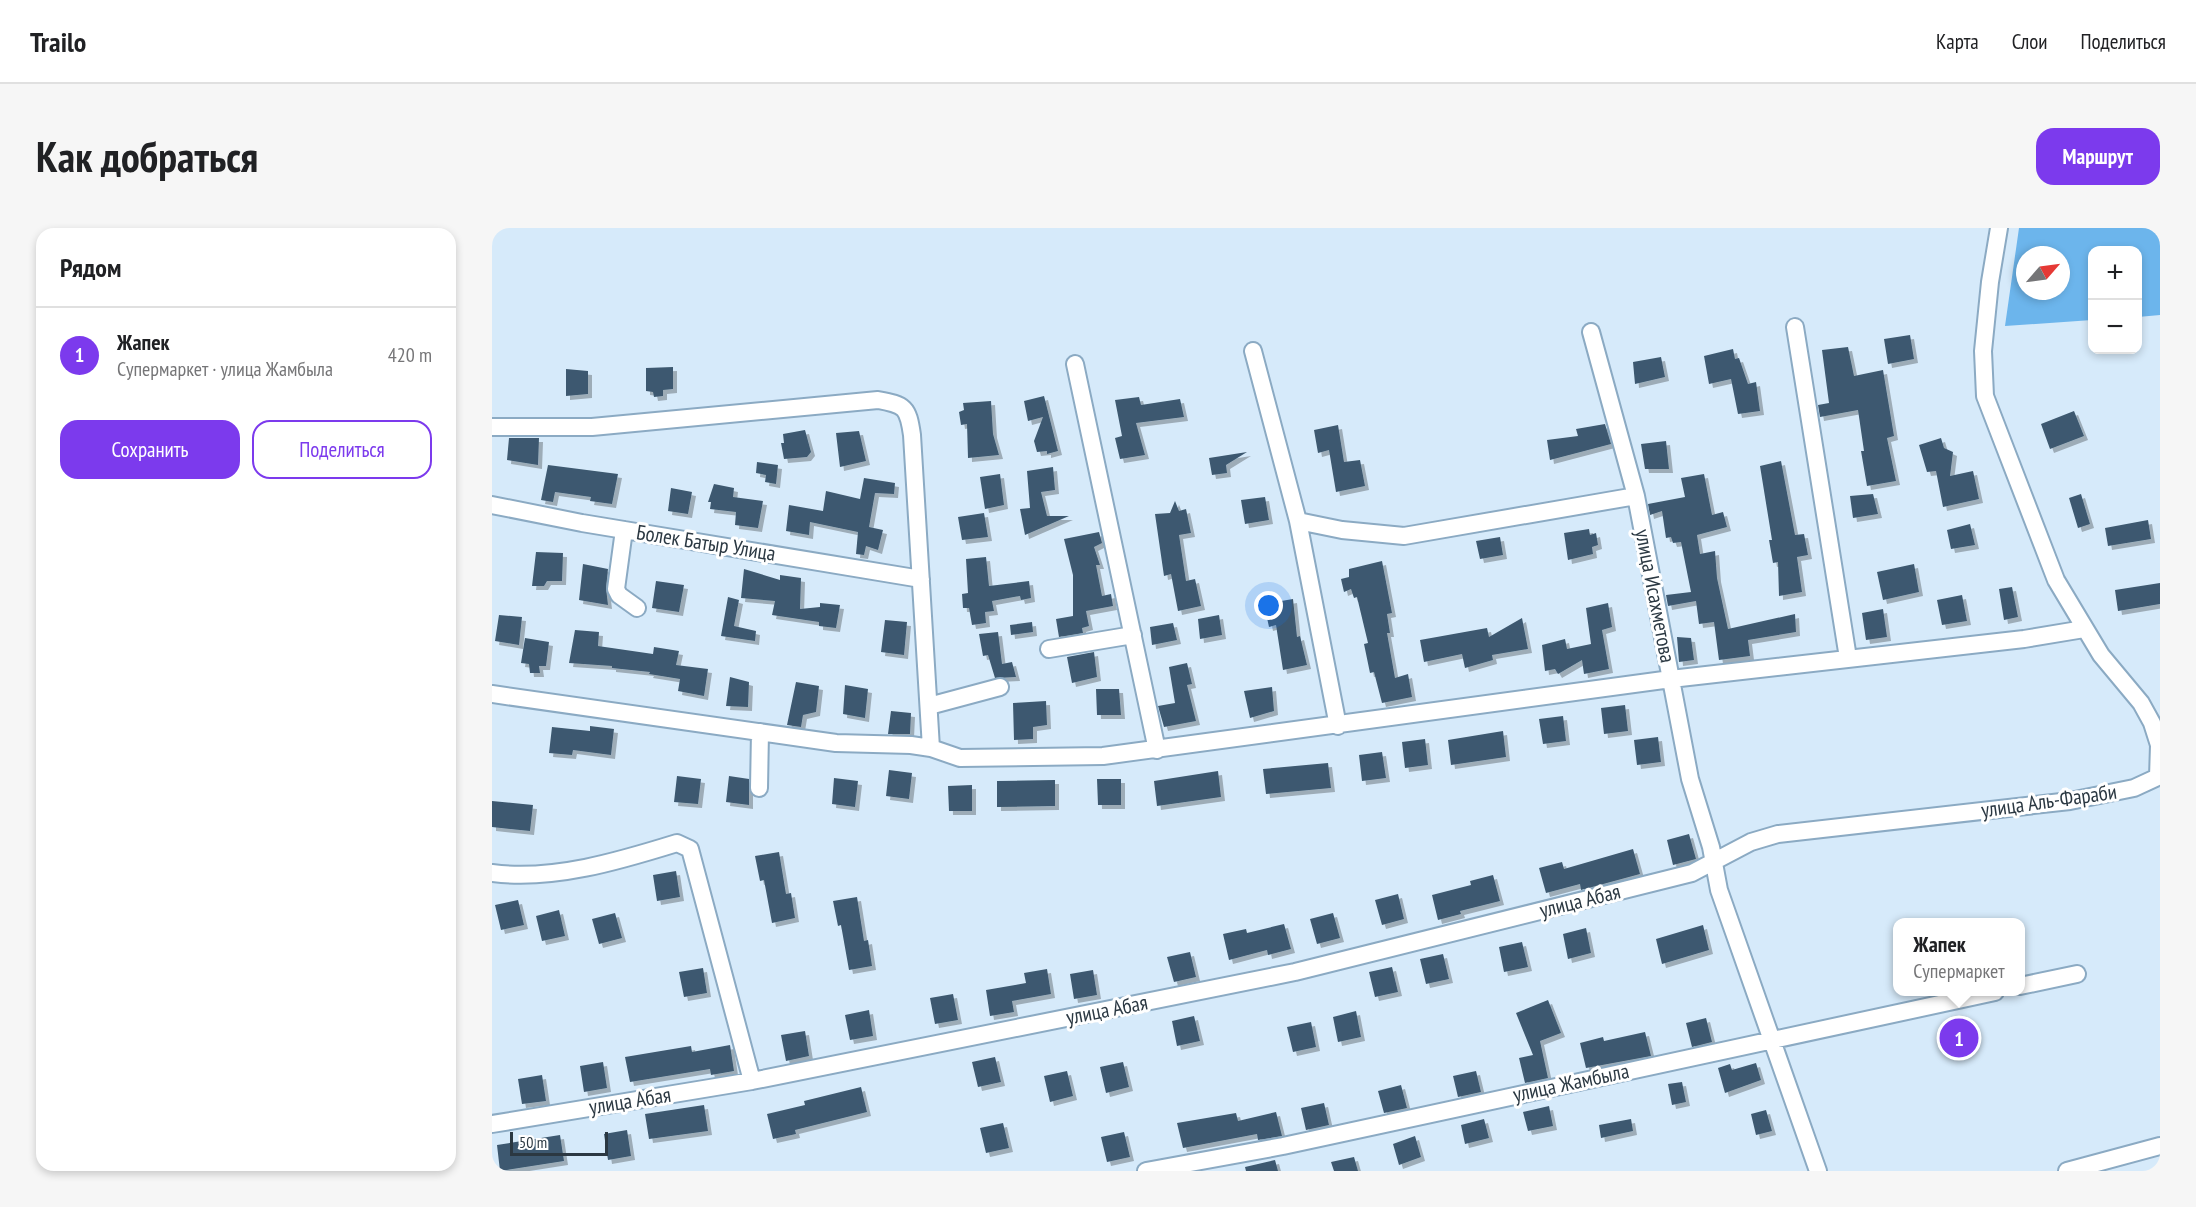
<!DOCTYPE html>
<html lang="ru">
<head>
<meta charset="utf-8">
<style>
  :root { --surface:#fff; --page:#f6f6f6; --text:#202124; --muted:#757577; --line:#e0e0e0; --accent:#7c3aed }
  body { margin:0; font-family:"PT Sans Narrow",sans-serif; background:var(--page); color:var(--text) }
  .controls { position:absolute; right:18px; top:18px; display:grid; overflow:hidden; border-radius:12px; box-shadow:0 3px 9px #0003 }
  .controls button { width:54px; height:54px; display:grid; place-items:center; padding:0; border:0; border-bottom:2px solid var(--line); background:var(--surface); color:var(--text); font:30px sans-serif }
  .compass { position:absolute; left:1524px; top:18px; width:54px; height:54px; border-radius:50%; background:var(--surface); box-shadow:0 3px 9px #0003; rotate:62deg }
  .scale { position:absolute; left:18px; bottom:15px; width:98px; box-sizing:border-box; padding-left:6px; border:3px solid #2b3842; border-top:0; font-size:16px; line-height:21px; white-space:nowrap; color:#2b3842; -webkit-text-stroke:4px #fff; paint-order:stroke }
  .you { position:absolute; left:777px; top:378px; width:21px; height:21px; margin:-15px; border:4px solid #fff; border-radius:50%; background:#1a73e8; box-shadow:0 0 0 9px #1a73e833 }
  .badge { display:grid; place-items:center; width:39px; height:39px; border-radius:50%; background:var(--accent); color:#fff; font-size:20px; font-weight:700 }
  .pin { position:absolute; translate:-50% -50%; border:3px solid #fff; box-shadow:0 2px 6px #0006 }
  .popup { position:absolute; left:1401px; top:690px; width:132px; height:78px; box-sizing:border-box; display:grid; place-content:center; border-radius:12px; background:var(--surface); filter:drop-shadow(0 2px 4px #0005); font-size:20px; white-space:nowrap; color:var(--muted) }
  .popup b { font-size:22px; color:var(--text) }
  .popup::after { content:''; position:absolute; left:50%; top:100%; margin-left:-12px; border:12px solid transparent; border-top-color:var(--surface) }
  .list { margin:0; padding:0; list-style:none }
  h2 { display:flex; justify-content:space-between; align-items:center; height:78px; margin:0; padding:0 24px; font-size:26px }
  h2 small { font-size:20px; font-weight:400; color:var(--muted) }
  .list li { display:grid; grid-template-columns:39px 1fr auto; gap:18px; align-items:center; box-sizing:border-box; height:96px; padding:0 24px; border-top:2px solid var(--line) }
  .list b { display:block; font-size:22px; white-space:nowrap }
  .list p { margin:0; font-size:20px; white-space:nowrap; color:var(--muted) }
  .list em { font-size:20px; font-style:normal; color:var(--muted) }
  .actions { display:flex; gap:12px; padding:18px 24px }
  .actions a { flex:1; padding:14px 0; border:2px solid var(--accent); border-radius:18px; text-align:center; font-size:21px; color:var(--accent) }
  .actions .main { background:var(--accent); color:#fff }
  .map { position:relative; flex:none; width:1668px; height:943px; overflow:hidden; border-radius:18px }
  header { display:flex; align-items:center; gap:36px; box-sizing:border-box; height:84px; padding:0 30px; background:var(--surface); border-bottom:2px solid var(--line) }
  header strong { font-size:28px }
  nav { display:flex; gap:33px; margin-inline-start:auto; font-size:21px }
  .intro { display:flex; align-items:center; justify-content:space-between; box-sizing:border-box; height:144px; padding:0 36px }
  h1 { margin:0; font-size:42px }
  .button { padding:15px 27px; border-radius:18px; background:var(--accent); color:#fff; font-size:21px; font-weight:700 }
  main { display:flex; gap:36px; padding:0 36px }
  aside { flex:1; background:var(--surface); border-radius:18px; box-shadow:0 3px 9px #0003 }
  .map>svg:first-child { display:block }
</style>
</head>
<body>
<header>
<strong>Trailo</strong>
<nav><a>Карта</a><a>Слои</a><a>Поделиться</a></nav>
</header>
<div class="intro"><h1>Как добраться</h1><a class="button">Маршрут</a></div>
<main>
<aside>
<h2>Рядом<small></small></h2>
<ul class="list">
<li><span class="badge">1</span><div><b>Жапек</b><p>Супермаркет · улица Жамбыла</p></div><em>420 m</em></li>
</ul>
<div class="actions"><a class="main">Сохранить</a><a>Поделиться</a></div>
</aside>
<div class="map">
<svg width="1668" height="943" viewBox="0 0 1668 943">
  <defs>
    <filter id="shadow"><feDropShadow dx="4" dy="4" stdDeviation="0" flood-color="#0004"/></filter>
  </defs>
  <rect width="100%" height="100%" fill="#d6eafa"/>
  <path fill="#6cb5ec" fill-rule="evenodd" d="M1527,0H1668V87L1646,89V22H1600V92L1513,98ZM1533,27H1569V63H1533Z"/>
  <path fill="#3d596f" filter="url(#shadow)" d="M1418,107L1422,131L1396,136L1392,111Z
    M1356,119L1362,148L1391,142L1402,208L1395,210L1404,253L1375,258L1369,223H1372L1366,182L1328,189L1326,177L1337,175L1330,122Z
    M1241,121L1243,131L1247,130L1256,156L1264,154L1268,183L1246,186L1239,151L1217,156L1212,128Z
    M1169,129L1173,149L1143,156L1141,134Z
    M181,139V161L171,162V168L162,169L161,164L154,163V140Z
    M74,141L96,143V166L74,168Z
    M552,168L566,223L555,226V223L545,224L542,213L551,189L536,193L532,173Z
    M647,169L649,177L688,171L692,189L644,195L653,227L628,231L623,210L630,208L623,172Z
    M499,173L501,206L507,227L476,230L475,196L469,197L467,184L472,182L471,175Z
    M1582,183L1592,208L1558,221L1549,196Z
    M1113,196L1119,216L1058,232L1055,212L1086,208L1084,201Z
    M846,197L852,234L868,232L873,258L844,264L837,222L826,225L822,202Z
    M313,202L319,224L315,229L292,231L289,215H292L291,206Z
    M367,203L374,233L348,239L344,205Z
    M17,210H47L46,237L15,232Z
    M1449,210L1452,220L1461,224L1458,248L1481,243L1487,271L1451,279L1444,243L1435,244L1427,217Z
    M1174,213L1177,241H1153L1149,216Z
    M755,224L734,237L735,245L720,247L717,230Z
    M1289,233L1303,307L1312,306L1316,327L1305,329L1310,364L1287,368L1286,334L1281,335L1277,312H1280L1268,238Z
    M265,234L286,237L284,256L273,254L274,247L264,245Z
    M56,237L126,246L120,276L98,273L99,269L63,264L61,274L49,272Z
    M561,239L563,262L549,264L555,288H577L533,307L528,281L538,280L535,243Z
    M508,246L512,277L493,281L488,249Z
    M1212,246L1220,287L1231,284L1235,299L1205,307L1208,326L1223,323L1225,350L1236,401L1303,386L1304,404L1256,412L1258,428L1227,432L1222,394L1207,396L1204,373L1176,378L1174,367L1199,364L1189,314L1181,315L1179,309L1174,310L1170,283L1158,287L1156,276L1193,269L1189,250Z
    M372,250L403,255L402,266L383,265L377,299L391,302L386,322L374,318L372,327L364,326L366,304L318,294L317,307L294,303L297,277L331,283L334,263L368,271Z
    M222,256L242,260L241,269L271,273L266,300L243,297L244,284L218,281L219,274H216Z
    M179,260L200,264L196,286L176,283Z
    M1381,266L1386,286L1361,290L1358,268Z
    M1589,266L1598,296L1586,300L1577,270Z
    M773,269L777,292L753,296L749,272Z
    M683,273L687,283L694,281L699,305L687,307L694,353L703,351L709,378L686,383L679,346L672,348L663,286L678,285Z
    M492,285L496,309L470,312L466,289Z
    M1656,292L1659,311L1616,318L1613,300Z
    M1478,296L1483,317L1459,321L1455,302Z
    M1097,301L1098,307L1104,305L1106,317L1100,319L1101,326L1076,332L1072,305Z
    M607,304L610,315L602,319L608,337H604L610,368L619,366L621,378L594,383L597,398L590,400L591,405L567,409L564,391L581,388V347L572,311Z
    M1008,309L1011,327L988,331L984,313Z
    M44,324L71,325L70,353H55L52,358H40Z
    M494,329L497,358L537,353L539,370L529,372L528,368L500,373L502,383L493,384L494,395L480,397L477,380H471L470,366L476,365L474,331Z
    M890,333L900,385L895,386L898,405H895L903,450L916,446L920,469L890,475L882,444L878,445L872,416L876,415L865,369L862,370L859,361L852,364L849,351L857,349V341Z
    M91,336L116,341L114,360L116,377L87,372Z
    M1422,336L1427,364L1391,372L1385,344Z
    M252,341L288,352V347L309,350L308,381L328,379V375L348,377L344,400L327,398V394L280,387L283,373L249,370Z
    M164,353L192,357L187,384L160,380Z
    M1668,355V376L1626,383L1623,362Z
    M1520,359L1526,389L1512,392L1507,361Z
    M1470,367L1475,393L1450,397L1445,372Z
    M236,369L247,372L242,398L264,403L263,413L229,408Z
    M801,371L805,409L808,408L815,437L791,442L784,397L777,399L772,376Z
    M1116,375L1120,399L1110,402L1117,441L1092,446L1090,432L1066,446L1063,441L1053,443L1050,417L1073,411L1075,421L1099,416L1094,380Z
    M1391,381L1395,409L1374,412L1370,385Z
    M7,387L30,389L27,417L3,413Z
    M727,387L730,407L708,411L706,391Z
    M1030,390L1036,421L1000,427L1001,432L973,440L970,426L932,434L928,412L995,400L997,409Z
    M393,392L415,394L412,427L389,424Z
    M540,394L541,404L519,407L518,397Z
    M681,395L685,412L660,417L658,399Z
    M83,402L107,404L106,418L161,426L162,419L187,423L184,437L216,441L212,468L186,463L188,451L157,446L158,444L120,440V438L77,435Z
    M506,404L510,436L520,434L524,449L503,450L496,427L491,428L487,406Z
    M1185,409L1199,410L1202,432L1187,434Z
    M33,410L57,414L54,438H47L48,445H38L37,436L29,435Z
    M602,424L605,449L580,455L575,429Z
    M695,435L700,456L695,457L704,493L672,499L666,478L683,475L677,439Z
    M238,449L257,454L256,479L234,478Z
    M304,454L327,458L324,484L311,487L309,499L295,497Z
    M353,457L376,461L373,490L351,486Z
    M780,459L782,483L758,490L752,463Z
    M604,461H627L629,487H605Z
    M554,473L555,497L541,499V511L522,512L521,475Z
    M1133,477L1136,503L1112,506L1109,480Z
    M399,483L419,485L418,506H396Z
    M1071,488L1074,513L1051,516L1047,491Z
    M98,498L122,501L119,527L81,522L80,527L57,525L60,499L98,503Z
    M1011,503L1014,529L959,537L956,512Z
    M1166,509L1169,534L1145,537L1142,512Z
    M933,511L936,537L913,540L910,514Z
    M890,524L894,550L870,553L867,527Z
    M836,535L839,560L774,566L771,541Z
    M397,542L420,545L417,571L394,568Z
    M726,543L729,569L665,578L662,553Z
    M185,548L209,551L206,576L182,574Z
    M237,548L257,551V577L234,574Z
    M342,550L366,553L363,579L340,576Z
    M605,551H629V577H606Z
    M563,552V578L505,579V553Z
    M480,557V583H457L456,558Z
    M0,573L41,577L38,603L0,599Z
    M1197,606L1204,631L1181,637L1175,612Z
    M1141,621L1148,646L1089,662L1088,656L1054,665L1047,640L1070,634L1072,641Z
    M287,624L294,666L299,665L303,690L280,695L272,652L268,653L263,628Z
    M184,643L188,669L165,673L161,647Z
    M1001,647L1008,673L968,683L969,686L946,692L940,667L979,657L978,653Z
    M906,666L912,691L890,697L883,672Z
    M365,669L372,713L376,712L380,738L357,742L349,697L346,698L341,673Z
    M26,672L32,697L9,702L3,677Z
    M67,682L73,708L50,713L44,688Z
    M123,685L130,710L107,716L100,691Z
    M841,685L848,710L825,716L818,691Z
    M792,696L799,721L776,727L775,722L737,732L731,706L754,701L755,705Z
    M1211,697L1217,722L1170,736L1164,711Z
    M1094,700L1099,725L1076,731L1071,706Z
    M1030,714L1036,739L1012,744L1007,719Z
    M698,724L704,749L682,754L675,729Z
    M951,726L957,751L934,756L928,731Z
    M900,739L906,764L883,769L877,744Z
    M211,740L215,765L192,769L187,744Z
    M555,741L559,766L520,773L522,784L498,788L494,762L534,755L532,745Z
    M601,742L605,767L582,771L578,746Z
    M461,766L466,792L443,796L438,770Z
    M1056,772L1069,805L1048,813L1056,850L1033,855L1027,830L1041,827L1024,785Z
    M377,782L381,808L358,812L353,787Z
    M864,783L869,809L846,814L841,789Z
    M702,788L708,813L685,818L680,793Z
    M1214,790L1220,814L1200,819L1194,795Z
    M819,794L824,819L801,824L795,799Z
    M313,803L317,828L294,833L289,807Z
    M1153,804L1159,828L1094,840L1088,815L1111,809L1112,813Z
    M238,817L242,843L219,847L218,841L138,854L133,829L199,818L200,824Z
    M503,829L509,854L486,859L480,834Z
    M111,834L115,860L92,864L88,838Z
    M631,834L637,859L614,865L608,839Z
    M1264,835L1269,852L1233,865L1226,840L1238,836L1240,842Z
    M575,843L581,868L558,874L552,848Z
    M984,843L989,864L966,869L961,848Z
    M50,847L54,873L30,876L26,851Z
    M1190,854L1194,874L1180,877L1176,856Z
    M909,857L915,880L892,885L886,863Z
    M369,859L375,884L303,902L304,906L281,911L275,886L313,877L312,873Z
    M832,875L837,897L814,902L809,880Z
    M212,877L216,903L157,911L153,886Z
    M1057,878L1061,898L1036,903L1031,884Z
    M1274,882L1280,903L1264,907L1259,886Z
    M784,884L790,908L766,912L765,906L691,920L685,895L744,885L746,893Z
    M992,891L997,910L973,916L969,897Z
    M1139,891L1141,903L1109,910L1107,897Z
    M511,895L517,920L494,925L488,900Z
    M135,902L139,928L116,932L112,906Z
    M632,904L638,929L615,934L609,909Z
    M68,907L72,933L8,943L5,917Z
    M923,908L929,929L907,937L901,916Z
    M862,929L866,943H842L839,934Z
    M783,932L786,943H754L753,939Z"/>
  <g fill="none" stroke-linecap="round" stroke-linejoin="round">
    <g stroke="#8baac3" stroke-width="20">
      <path id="minor" d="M1507,0L1498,54L1491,123L1493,168L1564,352L1609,427L1649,475L1660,495L1667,517L1666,549
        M1303,99L1356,430
        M1099,104L1144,268L1198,551L1219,619L1227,662L1326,943
        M761,123L806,293L846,498
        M583,136L665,522
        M0,199H100L386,172C413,177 416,179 420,207L439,520
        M0,277L90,295L429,351
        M806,293L850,302L912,308L1144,268
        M132,302L124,361L127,367L145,380
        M557,421L641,407
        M0,466L344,515L419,517L439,520L468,530L611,528L1179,451L1532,411L1592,401
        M437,478L508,459
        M267,560L268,504
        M0,645C61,653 127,633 185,615L198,621L260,853
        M1528,758L1585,746
        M0,896L260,853L803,744L1200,645L1259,614L1286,606L1578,573L1642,560L1668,548
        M654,943L791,918L1503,764
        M1575,943L1668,918"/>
    </g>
    <use href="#minor" stroke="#fff" stroke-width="16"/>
  </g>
  <g text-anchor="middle" stroke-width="6" stroke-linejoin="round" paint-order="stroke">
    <g font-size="21" fill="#2b3842" stroke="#fff">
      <text transform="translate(214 315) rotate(9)" y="7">Болек Батыр Улица</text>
      <text transform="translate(1163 368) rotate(79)" y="7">улица Исахметова</text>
      <text transform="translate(1557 573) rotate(-8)" y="7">улица Аль-Фараби</text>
      <text transform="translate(1088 673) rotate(-14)" y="7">улица Абая</text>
      <text transform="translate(615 782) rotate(-11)" y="7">улица Абая</text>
      <text transform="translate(1079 855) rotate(-12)" y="7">улица Жамбыла</text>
      <text transform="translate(138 873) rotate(-9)" y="7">улица Абая</text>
    </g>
  </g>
</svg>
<div class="controls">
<button>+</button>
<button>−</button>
</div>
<svg class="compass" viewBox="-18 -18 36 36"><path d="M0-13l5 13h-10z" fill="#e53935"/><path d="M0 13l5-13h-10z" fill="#757577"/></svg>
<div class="scale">50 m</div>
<div class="you"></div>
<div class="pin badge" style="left:1467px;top:810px">1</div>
<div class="popup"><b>Жапек</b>Супермаркет</div>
</div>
</main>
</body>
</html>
